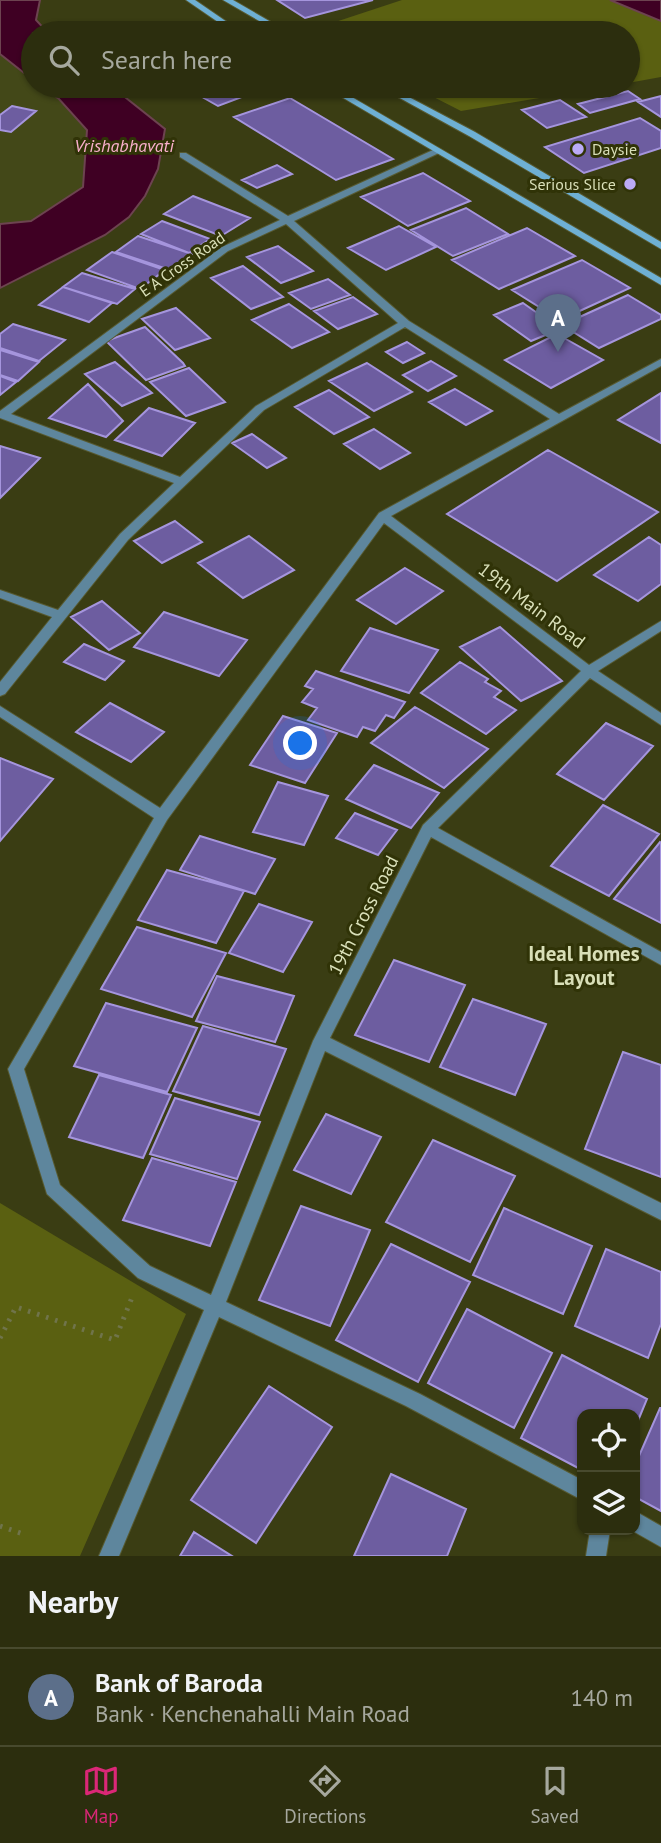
<!DOCTYPE html>
<html lang="en">
<head>
<meta charset="utf-8">
<style>
  :root { --surface:#2c2e0e; --page:#383a1c; --text:#f1f3f6; --muted:#a6a89e; --line:#484a2e; --accent:#db2777 }
  body { margin:0; font-family:"PT Sans",sans-serif; background:var(--page); color:var(--text) }
  .controls { position:absolute; right:21px; bottom:21px; display:grid; overflow:hidden; border-radius:14px; box-shadow:0 2px 5px #0004 }
  .controls button { width:63px; height:63px; display:grid; place-items:center; padding:0; border:0; border-bottom:2px solid var(--line); background:var(--surface); color:var(--text); font:35px sans-serif }
  .you { position:absolute; left:301px; top:744px; width:24px; height:24px; margin:-18px; border:5px solid #fff; border-radius:50%; background:#1a73e8; box-shadow:0 0 0 10px #1a73e833 }
  .badge { display:grid; place-items:center; width:46px; height:46px; border-radius:50%; background:var(--accent); color:#fff; font-size:23px; font-weight:700 }
  .pin { position:absolute; translate:-50% -58px; filter:drop-shadow(0 2px 4px #0008) }
  .pin::after { content:''; position:absolute; top:37px; width:24px; height:21px; background:inherit; clip-path:polygon(0 0,100% 0,50% 100%) }
  .list { margin:0; padding:0; list-style:none }
  h2 { display:flex; justify-content:space-between; align-items:center; height:91px; margin:0; padding:0 28px; font-size:30px }
  h2 small { font-size:23px; font-weight:400; color:var(--muted) }
  .list li { display:grid; grid-template-columns:46px 1fr auto; gap:21px; align-items:center; box-sizing:border-box; height:98px; padding:0 28px; border-top:2px solid var(--line) }
  .list b { display:block; font-size:26px; white-space:nowrap }
  .list p { margin:0; font-size:23px; white-space:nowrap; color:var(--muted) }
  .list em { font-size:23px; font-style:normal; color:var(--muted) }
  .icon { flex:none; width:38px; height:38px; fill:none; stroke:currentColor; stroke-width:2; stroke-linecap:round; stroke-linejoin:round }
  .map { position:relative; flex:none; width:661px; height:1556px; overflow:hidden }
  .search { position:absolute; background:var(--surface); box-shadow:0 2px 5px #0004; left:21px; right:21px; top:21px; height:77px; display:flex; align-items:center; gap:18px; box-sizing:border-box; padding:0 24px; border-radius:38px; color:var(--muted); font-size:26px }
  .sheet { height:189px; background:var(--surface) }
  nav { display:flex; justify-content:space-around; align-items:center; box-sizing:border-box; height:98px; border-top:2px solid var(--line); background:var(--surface); font-size:19px; color:var(--muted) }
  nav a { display:grid; justify-items:center; gap:4px }
  nav .on { color:var(--accent) }
  .map>svg:first-child { display:block }
</style>
</head>
<body>
<div class="map">
<svg width="661" height="1556" viewBox="0 0 661 1556">
  <rect width="100%" height="100%" fill="#3a3d13"/>
  <path fill="#434818" d="M0,54L33,80V86H41L59,99L87,130L83,188L31,221L0,224Z"/>
  <path fill="#5a6011" d="M402,0H610L661,21V77L628,83V33L308,31Z
    M412,86H611L461,111Z
    M0,1203L186,1314L80,1556H0Z"/>
  <path fill="#3f0023" stroke="#6d4350" stroke-width="2" d="M0,0H40L36,20L48,33H33V80L0,54Z
    M610,0H661V21Z
    M41,86H111L165,129L158,169L145,196L129,217L105,235L0,288V224L31,221L83,187L87,130L59,99Z"/>
  <path fill="#6d5da0" stroke="#a595dd" stroke-width="2" d="M277,0H373L305,18Z
    M237,86H271L218,106L204,98Z
    M628,91L640,99L590,113L578,104Z
    M661,96V117L638,102Z
    M290,98L393,159L336,180L234,117Z
    M560,100L586,117L547,128L522,110Z
    M12,106L36,111L11,132L0,130V115Z
    M640,118L661,131V148L584,173L545,147Z
    M277,165L292,174L257,188L242,180Z
    M423,173L470,201L408,226L361,197Z
    M193,196L250,218L221,236L164,214Z
    M466,208L508,234L453,256L411,230Z
    M162,221L210,239L189,253L141,234Z
    M399,226L436,247L386,270L348,248Z
    M527,228L575,256L499,289L452,260Z
    M138,236L192,254L170,270L116,252Z
    M278,246L313,271L281,283L247,257Z
    M112,252L165,270L140,289L87,270Z
    M582,260L630,288L560,320L512,290Z
    M243,266L283,297L251,309L211,278Z
    M82,273L135,289L117,304L63,287Z
    M328,279L350,295L311,309L289,293Z
    M63,287L112,303L89,322L39,305Z
    M628,295L661,315V319L599,348L562,325Z
    M353,297L377,314L338,329L314,311Z
    M523,303L560,329L531,341L494,315Z
    M289,304L329,332L292,348L252,320Z
    M176,308L210,338L175,350L142,319Z
    M13,324L65,340L39,361L0,348V334Z
    M145,327L183,363L185,366L146,380L106,341Z
    M557,334L603,360L551,388L505,360Z
    M407,342L424,353L403,363L386,352Z
    M0,350L39,362L18,381L0,375Z
    M431,361L456,376L428,391L403,375Z
    M115,362L152,393L122,406L85,374Z
    M367,363L412,392L374,411L329,381Z
    M189,368L225,402L186,416L150,382Z
    M0,376L16,382L0,395Z
    M88,384L123,421L106,437L49,418Z
    M455,389L492,411L466,425L429,402Z
    M329,390L369,417L334,434L295,407Z
    M661,393V443L618,420Z
    M149,408L195,423L162,456L115,440Z
    M374,429L410,453L380,469L344,444Z
    M252,434L286,458L267,468L232,443Z
    M0,446L40,458L0,498Z
    M548,450L658,512L557,581L447,514Z
    M175,521L202,542L162,563L134,541Z
    M249,536L294,570L243,598L198,563Z
    M649,537L661,545V584L638,601L594,575Z
    M405,568L443,591L396,624L357,600Z
    M102,601L140,633L109,650L71,617Z
    M164,612L247,640L219,676L134,647Z
    M500,627L562,681L521,701L460,647Z
    M370,628L438,650L409,693L341,671Z
    M84,644L124,661L105,680L64,662Z
    M460,662L488,679L485,682L501,691L494,697L516,710L486,734L421,693Z
    M316,671L405,702L394,718L386,715L375,731L363,727L357,737L308,720L317,708L302,702L313,689L305,686Z
    M110,703L164,732L131,762L76,732Z
    M415,707L488,749L444,788L371,743Z
    M283,716L337,733L305,783L250,765Z
    M606,723L653,746L604,800L557,774Z
    M0,758L53,779L0,841Z
    M374,765L439,793L411,828L346,799Z
    M278,782L328,796L304,845L253,832Z
    M603,805L659,834L609,896L551,866Z
    M355,813L397,830L378,855L336,838Z
    M200,836L275,859L255,894L180,870Z
    M660,842L661,843V923L614,899Z
    M167,870L244,891L216,943L138,920Z
    M259,904L312,922L283,972L229,953Z
    M137,927L226,953L192,1017L101,989Z
    M394,960L465,985L429,1062L355,1035Z
    M217,976L294,996L275,1042L196,1021Z
    M473,999L546,1024L515,1095L440,1067Z
    M106,1003L197,1028L167,1092L74,1066Z
    M203,1026L286,1049L259,1115L173,1091Z
    M623,1052L661,1065V1177L585,1149Z
    M99,1075L171,1095L143,1158L69,1137Z
    M175,1098L260,1122L237,1179L150,1154Z
    M326,1114L381,1137L351,1194L294,1170Z
    M433,1140L515,1176L470,1262L386,1222Z
    M152,1158L236,1182L210,1246L123,1220Z
    M301,1206L370,1230L330,1326L259,1300Z
    M504,1208L592,1246L563,1314L473,1275Z
    M391,1244L470,1282L418,1382L336,1340Z
    M606,1249L661,1272V1324L648,1358L575,1326Z
    M467,1309L552,1353L514,1428L428,1383Z
    M562,1355L647,1399L635,1428V1414H582V1470L521,1438Z
    M269,1386L332,1427L256,1543L191,1500Z
    M660,1408H661V1511L635,1497V1465Z
    M391,1474L466,1509L447,1556H354Z
    M194,1532L232,1556H180Z"/>
  <g fill="none" stroke-linecap="round" stroke-linejoin="round">
    <g stroke="#575a31" stroke-width="2">
      <path id="minor" d="M433,150L441,152L294,221L409,321L559,414L661,359V366L391,516L589,665L661,621V631L598,671L661,713V725L590,678L438,828L661,952V965L431,837L330,1038L661,1203V1220L325,1051L226,1302L420,1394L582,1480V1500L406,1406L219,1317L119,1556H99L204,1310L138,1278L47,1194L8,1069L154,818L0,717V706L160,808L379,513L550,419L405,327L264,410L128,540L5,694L0,696V682L52,617L0,598V590L58,610L120,534L174,483L0,418V411L222,247L280,220L180,157V153H186L288,216ZM286,224L398,323L256,406L180,477L11,414L228,251ZM384,523L581,671L423,825L313,1041L211,1295L150,1266L60,1185L24,1069L167,820Z
        M635,1511L661,1526V1547L631,1530H635Z
        M590,1530H610L606,1556H586Z"/>
    </g>
    <g stroke="#575a31" stroke-width="2">
      <path id="secondary" d="M186,0H195L243,33H234Z
        M223,0H233L290,33H280Z
        M323,86H333L661,278V285Z
        M378,86H388L475,132L661,242V249L469,136Z"/>
    </g>
    <path stroke="#70744b" stroke-width="5" stroke-dasharray="2.5 7" stroke-linecap="butt" d="M0,1338L16,1307L115,1340L133,1295
      M0,1526L26,1535"/>
    <use href="#minor" fill="#5e869d" fill-rule="evenodd"/>
    <use href="#secondary" fill="#6eb0d4" fill-rule="evenodd"/>
  </g>
  <g fill="#bbaaf6" stroke="#303307" stroke-width="2.5">
    <circle cx="578" cy="149" r="7"/>
    <circle cx="630" cy="184" r="7"/>
  </g>
  <g text-anchor="middle" stroke-width="6" stroke-linejoin="round" paint-order="stroke">
    <g font-size="16" fill="#d9dfb8" stroke="#303307" text-anchor="start">
      <text x="592" y="155">Daysie</text>
      <text x="616" y="190" text-anchor="end">Serious Slice</text>
    </g>
    <g font-size="16" fill="#d9dfb8" stroke="#303307">
      <text transform="translate(182 264) rotate(-35)" y="6">E A Cross Road</text>
    </g>
    <g font-size="18" font-style="italic" fill="#fab0cd" stroke="#303307">
      <text x="124" y="152">Vrishabhavati</text>
    </g>
    <g font-size="19" fill="#d9dfb8" stroke="#303307">
      <text transform="translate(532 605) rotate(37)" y="7">19th Main Road</text>
      <text transform="translate(363 915) rotate(-63)" y="7">19th Cross Road</text>
    </g>
    <g font-size="21" font-weight="bold" fill="#d9dfb8" stroke="#303307">
      <text x="584" y="961">Ideal Homes<tspan x="584" dy="24">Layout</tspan></text>
    </g>
  </g>
</svg>
<div class="controls">
<button><svg class="icon" aria-label="locate" viewBox="0 0 24 24"><circle cx="12" cy="12" r="6"/><path d="M12 2v4M12 18v4M2 12h4M18 12h4"/></svg></button>
<button><svg class="icon" aria-label="layers" viewBox="0 0 24 24"><path d="M12 4l9 5-9 5-9-5zM3 14l9 5 9-5"/></svg></button>
</div>
<div class="you"></div>
<div class="pin badge" style="left:558px;top:352px;background:#5c6f8a">A</div>
<div class="search"><svg class="icon" aria-label="search" viewBox="0 0 24 24"><circle cx="10" cy="10" r="6"/><path d="M15 15l6 6"/></svg>Search here</div>
</div>
<section class="sheet">
<h2>Nearby<small></small></h2>
<ul class="list">
<li><span class="badge" style="background:#5c6f8a">A</span><div><b>Bank of Baroda</b><p>Bank · Kenchenahalli Main Road</p></div><em>140 m</em></li>
</ul>
</section>
<nav>
<a class="on"><svg class="icon" aria-label="map" viewBox="0 0 24 24"><path d="M3 6l6-2 6 2 6-2v14l-6 2-6-2-6 2zM9 4v14M15 6v14"/></svg>Map</a>
<a><svg class="icon" aria-label="directions" viewBox="0 0 24 24"><path d="M12 3l9 9-9 9-9-9zM9 14v-3h6M13 9l2 2-2 2"/></svg>Directions</a>
<a><svg class="icon" aria-label="saved" viewBox="0 0 24 24"><path d="M7 4h10v16l-5-4-5 4z"/></svg>Saved</a>
</nav>
</body>
</html>
